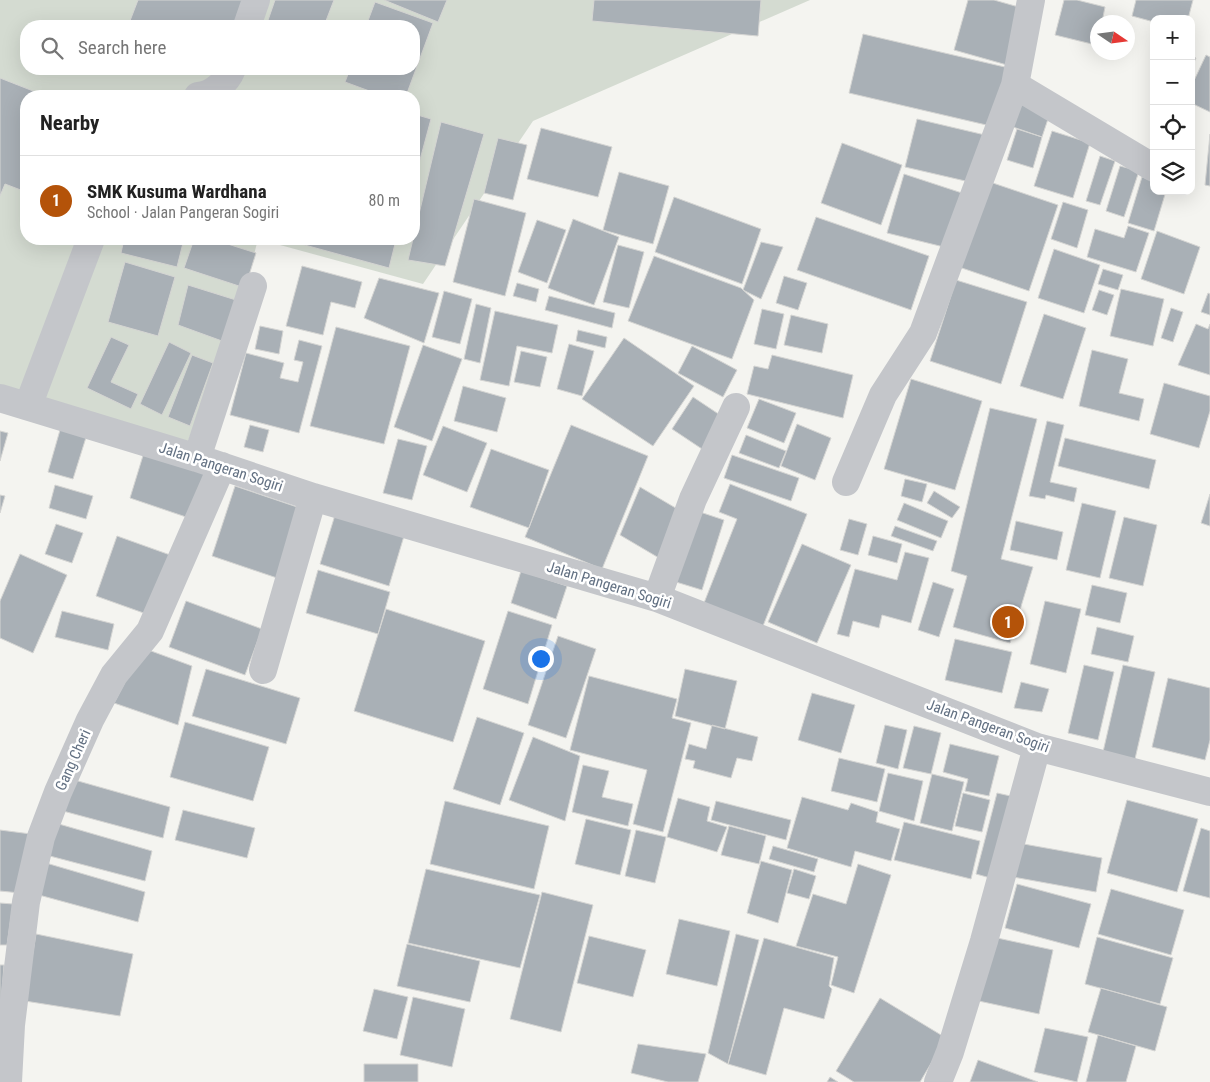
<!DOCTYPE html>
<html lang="en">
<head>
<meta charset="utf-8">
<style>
  :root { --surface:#fff; --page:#f6f6f6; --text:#222; --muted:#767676; --line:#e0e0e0; --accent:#b45309 }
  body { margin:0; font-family:"Roboto Condensed",sans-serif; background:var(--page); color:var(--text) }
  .controls { position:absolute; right:15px; top:15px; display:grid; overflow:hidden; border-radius:10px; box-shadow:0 5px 20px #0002 }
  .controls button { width:45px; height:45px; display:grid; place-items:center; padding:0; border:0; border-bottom:1px solid var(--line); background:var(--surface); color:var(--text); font:25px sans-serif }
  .compass { position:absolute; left:1090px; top:15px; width:45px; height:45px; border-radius:50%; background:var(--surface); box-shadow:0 5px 20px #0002; rotate:103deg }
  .you { position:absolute; left:540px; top:658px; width:18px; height:18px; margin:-12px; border:4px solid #fff; border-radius:50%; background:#1a73e8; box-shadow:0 0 0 8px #1a73e833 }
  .badge { display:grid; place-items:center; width:32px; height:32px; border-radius:50%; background:var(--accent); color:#fff; font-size:16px; font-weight:700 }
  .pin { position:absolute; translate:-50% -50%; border:2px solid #fff; box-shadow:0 1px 5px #0006 }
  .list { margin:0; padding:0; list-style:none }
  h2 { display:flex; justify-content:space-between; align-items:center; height:65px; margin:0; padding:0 20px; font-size:21px }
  h2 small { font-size:16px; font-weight:400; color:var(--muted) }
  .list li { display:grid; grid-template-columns:32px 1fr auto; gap:15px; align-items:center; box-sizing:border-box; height:90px; padding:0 20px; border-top:1px solid var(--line) }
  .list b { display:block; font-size:19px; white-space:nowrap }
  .list p { margin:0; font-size:16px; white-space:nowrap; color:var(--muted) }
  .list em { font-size:16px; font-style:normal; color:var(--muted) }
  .icon { flex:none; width:28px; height:28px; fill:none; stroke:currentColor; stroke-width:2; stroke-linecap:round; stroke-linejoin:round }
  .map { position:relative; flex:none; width:1210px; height:1082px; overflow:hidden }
  .search { position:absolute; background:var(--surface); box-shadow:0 5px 20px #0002; left:20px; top:20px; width:400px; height:55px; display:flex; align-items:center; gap:12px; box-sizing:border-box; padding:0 18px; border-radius:20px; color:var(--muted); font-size:19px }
  .panel { position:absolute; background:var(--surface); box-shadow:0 5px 20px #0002; left:20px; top:90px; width:400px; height:155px; border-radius:20px }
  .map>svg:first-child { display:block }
</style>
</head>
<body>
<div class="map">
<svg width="1210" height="1082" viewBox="0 0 1210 1082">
  <rect width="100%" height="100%" fill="#f4f4f0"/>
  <path fill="#d4dbd1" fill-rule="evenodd" d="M0,0H810L533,121L423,284L258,239H414V96H26V239H258L246,286L181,460L0,401ZM26,26H414V69H26Z"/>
  <path fill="#a9b0b6" stroke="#d5d5d3" d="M138,0H252L242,26H128Z
    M275,0H334L324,26H266Z
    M384,0H447L438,22Z
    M594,0H761L758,36L592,21Z
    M968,0H994L1022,8L1007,65L954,50Z
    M1064,0H1077L1105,7L1102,22H1098L1096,45L1055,35Z
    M1136,0H1193L1188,19H1154V22L1132,16Z
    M375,2L433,23L406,96H383L345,82L350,69H414V26H366Z
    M863,34L1009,68L995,127L849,93Z
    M1206,55L1210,57V112L1191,103V87Z
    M1191,56L1196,58L1191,68Z
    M0,78L46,96H26V192L5,184L0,196Z
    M1020,104L1050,113L1042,137L1013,127Z
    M414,114L431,119L414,182Z
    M917,119L985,135L974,183L905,167Z
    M441,122L484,134L445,266L408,260Z
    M541,128L612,147L598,197L527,179Z
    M1017,129L1042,137L1033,168L1007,160Z
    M1052,131L1090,143L1073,198L1034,186Z
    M1210,134V186L1205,185Z
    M498,138L527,145L513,200L484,193Z
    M842,143L902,165L881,225L821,203Z
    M1100,156L1115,161L1100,205L1086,201Z
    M1120,166L1139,171L1124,217L1106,211Z
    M619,172L669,186L653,244L603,230Z
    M904,174L965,194L952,249L887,233Z
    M1142,177L1154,181V191H1166L1154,231L1128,223Z
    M984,180L1058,205L1029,291L956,266Z
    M674,197L761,229L742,284L655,252Z
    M474,199L526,213L505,296L453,282Z
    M1063,202L1088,210L1077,248L1051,239Z
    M816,217L929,256L911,310L797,270Z
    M573,219L619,237L594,305L548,288Z
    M537,220L566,230L547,283L518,272Z
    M1128,226L1149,233L1136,272L1087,257L1095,229L1124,238Z
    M1157,231L1200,247L1184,294L1141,279Z
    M124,239H184L177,267L121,253Z
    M194,239H212L256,253L245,288L184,268Z
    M290,239H391L396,240L389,268L290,241Z
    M761,242L783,247L761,299L743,290Z
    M618,245L644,252L629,308L603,302Z
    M1054,249L1100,265L1084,313L1038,298Z
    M654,256L741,288L754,300L732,359L628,321Z
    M125,262L175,277L158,336L108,322Z
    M302,266L362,282L355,308L331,302L323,335L286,326Z
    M1103,269L1123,275L1118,290L1098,284Z
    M784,276L807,283L798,310L776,303Z
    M379,278L439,293L424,343L364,318Z
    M956,280L1027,302L1001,384L930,361Z
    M517,283L539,289L536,302L513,296Z
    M188,285L236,300L222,341L178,325Z
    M1121,289L1164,299L1153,346L1110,336Z
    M1099,290L1114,295L1107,315L1092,310Z
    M444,291L472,299L460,344L432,337Z
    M1208,293L1210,294V315L1201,312Z
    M549,296L615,313L612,328L545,310Z
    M476,304L491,308L480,363L464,359Z
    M1171,308L1183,312L1173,342L1161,338Z
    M762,309L784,314L776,349L754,344Z
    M495,311L558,325L552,353L517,346L509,386L480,380Z
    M1044,314L1086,328L1063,399L1020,386Z
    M791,315L828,324L822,353L784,345Z
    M1196,324L1208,329L1210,324V375L1178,365Z
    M260,326L283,331L279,354L255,349Z
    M336,327L410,346L384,444L310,426Z
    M578,330L607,337L605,348L576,341Z
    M111,337L129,345L111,382L138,394L131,409L87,388Z
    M624,338L694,386L653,446L582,399Z
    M299,340L322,346L299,433L230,415L246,353L284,363L280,378L298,382L303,362L294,360Z
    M169,342L191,353L162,415L140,404Z
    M569,344L594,351L582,396L557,389Z
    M423,345L462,359L432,441L394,427Z
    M692,346L737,370L723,397L678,373Z
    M1092,350L1128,359L1119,393L1144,399L1139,421L1079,406Z
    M521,351L547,357L540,387L514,382Z
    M192,355L213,363L190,426L168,417Z
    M772,355L853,375L843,418L747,394L754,366L768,369Z
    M911,379L982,401L955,490L884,469Z
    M1164,383L1210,396V411L1199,448L1150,434Z
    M463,386L506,398L497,432L454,421Z
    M693,397L723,417L702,449L672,429Z
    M759,399L796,413L784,443L747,428Z
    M990,408L1037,419L1001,559L1033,567L1010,643L953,627L967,576L951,571Z
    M1047,421L1064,425L1050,482L1077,488L1074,502L1046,495L1045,499L1029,496Z
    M62,423L88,431L73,479L48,472Z
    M797,424L831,438L815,480L781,466Z
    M250,425L269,430L263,452L244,447Z
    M571,425L648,456L602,569L525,537Z
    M443,426L487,443L467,492L423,475Z
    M0,431L8,433L0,461Z
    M746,435L786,451L779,468L739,453Z
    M1065,438L1156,460L1149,489L1058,466Z
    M398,439L427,446L412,500L383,493Z
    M145,449L206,469L189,518L130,498Z
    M491,449L549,470L529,528L470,507Z
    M732,455L799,478L791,501L724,478Z
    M905,479L927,484L922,502L901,496Z
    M730,484L807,514L763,626L704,603L737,519L719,512Z
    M55,485L93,496L86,519L49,508Z
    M235,486L303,509L280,579L212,556Z
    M640,487L679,510L659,558L620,535Z
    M934,491L960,507L952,518L927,503Z
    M1210,494V526L1201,523Z
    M0,495L5,496L0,513Z
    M904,503L948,521L941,538L897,520Z
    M1082,503L1116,511L1100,578L1066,570Z
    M697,511L724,520L702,590L676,582Z
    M335,515L404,536L389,586L320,564Z
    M1124,517L1157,525L1143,586L1109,578Z
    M849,519L867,524L858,555L840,550Z
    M1016,521L1063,532L1057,560L1010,550Z
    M56,524L83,533L72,563L45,554Z
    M895,526L937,541L933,551L891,536Z
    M117,536L173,556L152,616L96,596Z
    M873,536L902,544L897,563L868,555Z
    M802,544L851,565L817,643L768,622Z
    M905,552L929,558L911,623L882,615L879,628L853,621L849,637L837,634L855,569L897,580Z
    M20,554L67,575L33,653L0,638V601Z
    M318,570L390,592L378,634L306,613Z
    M521,571L567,586L556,619L511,603Z
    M933,582L954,589L939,637L918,630Z
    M1092,585L1127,593L1120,623L1085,615Z
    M186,601L262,629L245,675L169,647Z
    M1045,601L1081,609L1066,673L1030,664Z
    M386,609L485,641L453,742L354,711Z
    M62,611L114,624L108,650L55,637Z
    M508,611L552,625L528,704L483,689Z
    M1097,627L1134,636L1128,662L1091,654Z
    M558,636L596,649L566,738L528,725Z
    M955,639L1012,652L1002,693L945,680Z
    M143,648L192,666L178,725L114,703Z
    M1084,665L1114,672L1098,740L1068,733Z
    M1123,665L1155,672L1135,759L1103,752Z
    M206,669L300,698L286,744L192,716Z
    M685,669L737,681L725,729L675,716Z
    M589,676L677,699L672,718L691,723L663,832L633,824L647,770L570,750Z
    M1168,678L1210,688V740L1205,760L1152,747Z
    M1021,682L1049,689L1042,712L1014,708Z
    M812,693L855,705L841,753L798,740Z
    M477,717L524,733L500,805L453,789Z
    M185,722L269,747L253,801L170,777Z
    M712,725L758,737L752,761L737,758L731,778L693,768L695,761L685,759L689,744L706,749Z
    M885,725L907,730L898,769L876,763Z
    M914,726L941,733L931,774L903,768Z
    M533,737L580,756L565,821L509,800Z
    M950,744L999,756L989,796L965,791L968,779L943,772Z
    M839,758L885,769L877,802L831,791Z
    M583,765L609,771L602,797L633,804L628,826L572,812Z
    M888,773L923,781L914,821L879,811Z
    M932,774L964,782L952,831L920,823Z
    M71,779L170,807L163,838L63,811Z
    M963,793L990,800L982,832L955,826Z
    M997,793L1015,797L994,879L976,874Z
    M802,797L848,810L851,803L878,812L876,822L900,829L891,861L855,851L851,867L787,848Z
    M678,798L710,807L707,821L727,827L717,852L667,837Z
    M1127,800L1198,819L1177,892L1107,873Z
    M445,801L549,826L534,889L430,864Z
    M716,801L791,820L786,840L711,820Z
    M183,810L255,828L247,858L175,840Z
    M586,819L631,830L620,875L575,864Z
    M52,822L152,851L145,881L46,855Z
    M904,822L980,841L971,879L894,860Z
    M729,826L766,836L759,864L721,855Z
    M1201,828L1210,831V898L1183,891Z
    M0,830L31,834L20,893L0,891Z
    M636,830L666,837L655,883L625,876Z
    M1018,843L1102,858L1096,892L1013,877Z
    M773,846L818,859L814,872L769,859Z
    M761,861L792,870L778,923L747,913Z
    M46,863L145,892L138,922L39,895Z
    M858,864L891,875L854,993L831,985L838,957L796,946L813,894L846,904Z
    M426,869L540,895L520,968L408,943Z
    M794,869L816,876L809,899L787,893Z
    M1017,884L1091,904L1079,948L1005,928Z
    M1111,889L1184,910L1171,955L1098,934Z
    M542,892L593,905L561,1032L510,1019Z
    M0,903L13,904L7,945H0Z
    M679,919L730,931L717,986L666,974Z
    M36,934L133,954L120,1016L25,1001Z
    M736,934L759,940L728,1064L708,1053Z
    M589,936L646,950L633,997L577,983Z
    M988,936L1053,950L1039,1014L974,1000Z
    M1097,937L1173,958L1160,1004L1085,984Z
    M764,938L834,958L829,986L832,989L824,1019L784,1008L766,1075L728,1064Z
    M407,944L480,961L470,1002L397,986Z
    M0,965H4L0,1020Z
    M1101,988L1167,1007L1155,1051L1088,1032Z
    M374,989L408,997L397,1039L363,1031Z
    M413,997L465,1009L452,1067L400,1055Z
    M880,998L946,1038L920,1082H854L836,1071Z
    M1045,1028L1088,1037L1077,1082L1034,1072Z
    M1098,1035L1136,1046L1126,1082H1086Z
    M638,1044L706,1054L698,1082H668L631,1073Z
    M978,1060L1038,1082H970Z
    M364,1064H418V1082H364Z
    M830,1077L838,1082H827Z"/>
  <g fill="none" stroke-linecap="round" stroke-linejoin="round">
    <path stroke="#c4c6ca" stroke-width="28" d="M247,26L256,0
      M1015,85L1154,168
      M198,96C212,95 227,82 232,69
      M0,398L197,458L313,497L657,598L1037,747L1210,792
      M28,406L91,239
      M197,458L253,286
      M846,482L883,395L923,333L1015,85L1031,0
      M657,598L693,499L736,407
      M263,670L313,497
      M8,1082L11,1025L26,902L41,837L58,792L90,720L114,675L150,631L222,466
      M938,1082L950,1052L984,941L1037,747"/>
  </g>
  <g text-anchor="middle" stroke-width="5" stroke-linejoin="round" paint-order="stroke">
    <g font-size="15" fill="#627082" stroke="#fff">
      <text transform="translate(221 467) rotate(18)" y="5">Jalan Pangeran Sogiri</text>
      <text transform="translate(609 585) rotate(17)" y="5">Jalan Pangeran Sogiri</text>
      <text transform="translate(988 726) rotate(20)" y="5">Jalan Pangeran Sogiri</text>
      <text transform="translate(73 760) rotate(-66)" y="5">Gang Cheri</text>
    </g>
  </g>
</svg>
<div class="controls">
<button>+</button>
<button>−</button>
<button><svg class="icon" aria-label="locate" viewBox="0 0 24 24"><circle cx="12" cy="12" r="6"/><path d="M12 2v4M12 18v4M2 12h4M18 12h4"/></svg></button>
<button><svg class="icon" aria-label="layers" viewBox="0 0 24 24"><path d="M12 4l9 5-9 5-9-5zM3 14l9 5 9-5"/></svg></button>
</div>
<svg class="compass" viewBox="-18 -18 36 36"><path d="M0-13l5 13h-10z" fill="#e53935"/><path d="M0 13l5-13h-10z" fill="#767676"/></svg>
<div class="you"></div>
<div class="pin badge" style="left:1008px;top:622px">1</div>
<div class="search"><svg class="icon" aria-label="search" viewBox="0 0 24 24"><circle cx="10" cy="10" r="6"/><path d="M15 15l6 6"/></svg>Search here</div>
<section class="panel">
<h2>Nearby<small></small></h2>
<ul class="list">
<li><span class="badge">1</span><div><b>SMK Kusuma Wardhana</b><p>School · Jalan Pangeran Sogiri</p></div><em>80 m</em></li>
</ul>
</section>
</div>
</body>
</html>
